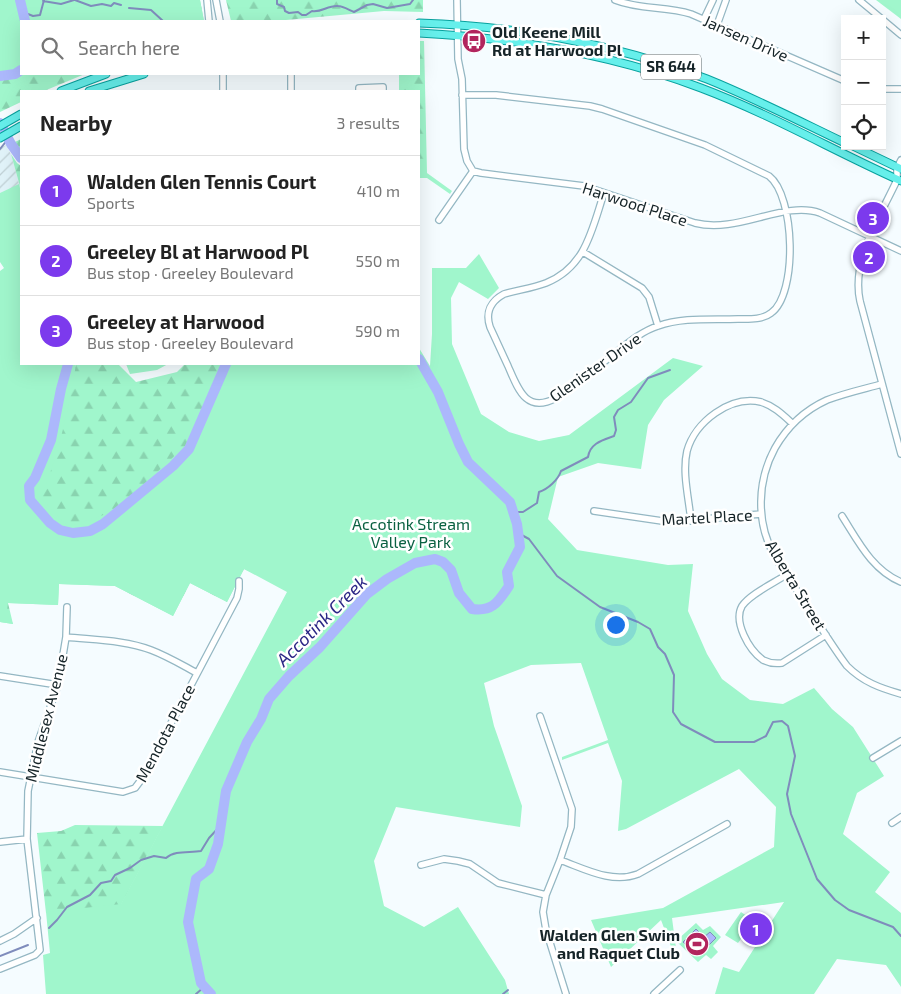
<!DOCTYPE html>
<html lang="en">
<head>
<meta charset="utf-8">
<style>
  :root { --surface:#fff; --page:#f6f6f6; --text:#222; --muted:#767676; --line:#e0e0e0; --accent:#7c3aed }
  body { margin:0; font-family:"Exo 2",sans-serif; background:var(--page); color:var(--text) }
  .controls { position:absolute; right:15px; top:15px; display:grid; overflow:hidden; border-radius:0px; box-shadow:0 5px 20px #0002 }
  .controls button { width:45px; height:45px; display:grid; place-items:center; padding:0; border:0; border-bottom:1px solid var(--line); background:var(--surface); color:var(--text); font:25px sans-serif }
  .you { position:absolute; left:615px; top:624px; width:18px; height:18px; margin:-12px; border:4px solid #fff; border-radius:50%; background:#1a73e8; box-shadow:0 0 0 8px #1a73e833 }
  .badge { display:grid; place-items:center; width:32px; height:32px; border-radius:50%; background:var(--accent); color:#fff; font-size:16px; font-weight:700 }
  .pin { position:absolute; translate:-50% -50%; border:2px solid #fff; box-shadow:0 1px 5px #0006 }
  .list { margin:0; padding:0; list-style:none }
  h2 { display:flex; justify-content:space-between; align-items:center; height:65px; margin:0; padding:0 20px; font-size:21px }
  h2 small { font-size:16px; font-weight:400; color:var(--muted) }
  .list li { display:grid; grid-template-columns:32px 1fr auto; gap:15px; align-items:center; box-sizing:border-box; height:70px; padding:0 20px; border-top:1px solid var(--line) }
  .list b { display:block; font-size:19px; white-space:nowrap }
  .list p { margin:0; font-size:16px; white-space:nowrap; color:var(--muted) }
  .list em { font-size:16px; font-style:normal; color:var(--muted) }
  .icon { flex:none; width:28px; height:28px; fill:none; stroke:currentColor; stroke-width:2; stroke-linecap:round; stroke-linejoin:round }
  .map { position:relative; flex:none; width:901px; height:994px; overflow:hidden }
  .search { position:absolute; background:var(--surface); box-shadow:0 5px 20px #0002; left:20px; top:20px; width:400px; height:55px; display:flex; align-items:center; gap:12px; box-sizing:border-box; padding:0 18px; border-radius:0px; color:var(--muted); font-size:19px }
  .panel { position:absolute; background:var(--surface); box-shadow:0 5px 20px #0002; left:20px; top:90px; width:400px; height:275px; border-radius:0px }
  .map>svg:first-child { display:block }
</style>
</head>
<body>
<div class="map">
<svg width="901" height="994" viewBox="0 0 901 994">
  <defs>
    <pattern id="industrial-furrows" width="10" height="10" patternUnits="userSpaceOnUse" patternTransform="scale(1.25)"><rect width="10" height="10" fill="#e1f3f9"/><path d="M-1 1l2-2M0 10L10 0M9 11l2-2" fill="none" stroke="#c0d0d5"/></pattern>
    <pattern id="grass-tufts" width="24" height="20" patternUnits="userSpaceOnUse" patternTransform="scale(1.25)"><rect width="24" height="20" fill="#a0f6cc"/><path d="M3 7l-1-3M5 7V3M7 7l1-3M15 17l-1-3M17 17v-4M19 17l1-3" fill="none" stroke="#89d3af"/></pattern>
    <pattern id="forest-firs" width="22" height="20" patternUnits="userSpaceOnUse" patternTransform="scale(1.25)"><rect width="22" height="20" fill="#a0f6cc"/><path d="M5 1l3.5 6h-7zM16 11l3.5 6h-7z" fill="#89d3af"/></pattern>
    <pattern id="water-waves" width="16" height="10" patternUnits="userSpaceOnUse" patternTransform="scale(1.25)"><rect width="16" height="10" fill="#acb8fc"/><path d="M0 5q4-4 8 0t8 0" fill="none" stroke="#939ed8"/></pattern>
  </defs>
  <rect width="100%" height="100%" fill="#f5fcff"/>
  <path fill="url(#industrial-furrows)" d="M6,145L11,154L20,187L0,195V148Z"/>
  <path fill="url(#grass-tufts)" d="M876,0H901V19Z"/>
  <path fill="url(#forest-firs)" d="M0,0H200L204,21H21V74H85L44,91H21V102L0,112Z
    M226,0H423V12L384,11L275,21H231Z
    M419,41H424L427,173L452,191L450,194L427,178H419V91H399V74H419Z
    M21,139V160L11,144Z
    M11,154L17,163L21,166V190Z
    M76,364H118L136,382L177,372L185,364H419L474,468L297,593L244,569L227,602L190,583L173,616L115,586L59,584L58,605L8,603L13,624L0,622Z
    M75,825L163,826L121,905L46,913L37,833L61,831Z"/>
  <path fill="#a0f6cc" d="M0,0H200L204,21H21V67L0,82Z
    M19,184L21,192V364H76C69,410 58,455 41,498L68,527L115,511L196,436L230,364H419V348L430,366L432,334V268H466L479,254L499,288L488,299L459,282L451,298L452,344L481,414L509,432L539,441L569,435L673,358L703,366L664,400L648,425L641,469L598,463L558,477L548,519L577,550L668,565L693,564L688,611L707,654L722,679L750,700L783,704L814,688L832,709L853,727L884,776L857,793L843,834L890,872L875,892L901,913V987L886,965L837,959L814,994H715L723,967L739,972L784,902L672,918L677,956L675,957L661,920L611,967L591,920L663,908L774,847L776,807L739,769L626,829L618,831L622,781L608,743L562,760V757L608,740L581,663L531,665L484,683L494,726L522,806L520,827L396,807L374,861L384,906L424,927L458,907L505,980L509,994H46L43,955L50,953L46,912L121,904L287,592L244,569L227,602L190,583L173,616L115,586L59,584L58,605L8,603L7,610L13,624L0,622V271L4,268L0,262V193Z
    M126,364H168L157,370L130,374Z
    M741,912L754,921L738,943L725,935Z
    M757,921L763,926L756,935L749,931Z
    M696,923L703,930L710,926L721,937L713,946L718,952L711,959L706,955L698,962L676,941Z"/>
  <path fill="url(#water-waves)" stroke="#7f8cbc" d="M696,929L704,937L710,932L716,938L703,951L694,942L688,947L683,942Z"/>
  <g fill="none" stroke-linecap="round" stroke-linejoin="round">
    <path stroke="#7f8cbc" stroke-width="2" d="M75,0L91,6L102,4L111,6L114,3L121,5
      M277,0V4L284,7L285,11L289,13L298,12L302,15H306L312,11C321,13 328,5 338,6C343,6 349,10 354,12L367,5L373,4L387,8L410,4L413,0
      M43,1L61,4L74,0
      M129,8L151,10L163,21
      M23,12L33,16L40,15L44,0
      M0,149L8,139
      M513,512H523L537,503L539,492C548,489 558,480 561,471L588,457C590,443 603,440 614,436L616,430L614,417L618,410L631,402L648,378L670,370
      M518,533L529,539L557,576L600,607L638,622L650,629L658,647L665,654L674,675L673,712L681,724L715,742H754L766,736L773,722L782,721L788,726L795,756L787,794L791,814L817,879L835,900L849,910L893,927L901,936
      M49,928L57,920L67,907L90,895L101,883L111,881L115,875L130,868L141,860L154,856L166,858C175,850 189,853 201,851L209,838L222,824
      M0,956L28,945
      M196,994L204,987
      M503,994L508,990"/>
    <path stroke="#acb8fc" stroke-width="10" d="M20,0L25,21
      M0,76L15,74L21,70
      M0,123L11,144L21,158
      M68,364L61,389L51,440L35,478L29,486L30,500L50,523L60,530L73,533L90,531L103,524L173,466L189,449L226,364
      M211,994L201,983L188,922L196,879L209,869L218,844L226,791L247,742L261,719L269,699L289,676L320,647L367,594L387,579L415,563L435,559L443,562L451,570L459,593L472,609C493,612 498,602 509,586L507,572L520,547L517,524L510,502L468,462L459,444L438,392L419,359"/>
    <g stroke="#94b7c3" stroke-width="8">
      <path id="minor" d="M207,0L209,21
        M216,0L220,21
        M457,0L458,59L462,79L464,149L467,161L473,171L481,173L584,186L695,223C738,234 784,200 820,213L901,251
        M615,0C640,10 666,6 691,14L845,81
        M859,0L882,19
        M704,19L713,0
        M882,19L901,35
        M717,25L726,0
        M223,74V91
        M882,89H901
        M291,91V74
        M359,91V88L383,87V91
        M462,95H496L590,106L602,109L705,145L769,176C795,196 798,294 771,313C762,320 749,319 738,319C712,320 683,317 658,326C642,331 628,343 614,354C595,369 576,383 556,398C526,414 518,389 508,366C502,353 496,340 490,327C485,312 491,301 504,294C518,290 533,288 546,283C586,267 592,229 604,193
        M901,160L897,168V180C880,217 851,259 860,301L901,454
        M439,220L473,171
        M583,252L642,288L649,297L658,326
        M882,384C864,389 845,393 827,400C805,410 787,427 775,448C757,481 756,522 774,555C783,571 795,587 805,603C819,624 832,646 847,666C863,682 880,688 901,694
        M594,511L669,522L761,514
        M842,516C858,541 872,570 901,582
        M691,521C689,499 682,473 687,451C695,422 730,395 761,402C774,406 783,415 793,424
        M786,575C774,583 750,594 742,606C733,622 749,650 763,660C769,663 775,664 782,663L826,635
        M66,637C94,640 125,640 151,650C167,656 182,665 197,673
        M0,676L58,685
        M540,716L572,809L571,827L560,860L546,895L543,912L546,930L566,994
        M873,758L901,741
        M0,772L123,792L135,788L141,780L237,598L239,589V581
        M892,823L901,817
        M0,842L27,839
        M560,860C585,869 612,884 638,874L727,824
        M421,865L444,859L458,861L470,864L498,883L546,895
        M0,941L14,934L37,918
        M0,969L35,955L40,950L27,839L28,791L38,742L58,685L66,637L67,607
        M654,994L680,970"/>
    </g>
    <g stroke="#08a19e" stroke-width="9">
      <path id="major" d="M419,23C517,26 615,44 707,79C754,98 799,121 845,143
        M419,33C515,38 611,54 701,88C770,114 834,151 901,181
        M61,91L106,74
        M89,91L144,74
        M0,126L21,114
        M0,138L21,126
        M853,146L901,169"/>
    </g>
    <use href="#minor" stroke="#fff" stroke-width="5.5"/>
    <use href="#major" stroke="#66efeb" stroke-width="7"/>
  </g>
  <defs>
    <g id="bus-disc" transform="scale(1.25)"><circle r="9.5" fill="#b2255e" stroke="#fff"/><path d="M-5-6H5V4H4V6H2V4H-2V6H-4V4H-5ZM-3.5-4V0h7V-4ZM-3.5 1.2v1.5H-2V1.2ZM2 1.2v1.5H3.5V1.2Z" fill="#fff"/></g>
    <g id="stadium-disc" transform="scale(1.25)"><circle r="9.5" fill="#b2255e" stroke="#fff"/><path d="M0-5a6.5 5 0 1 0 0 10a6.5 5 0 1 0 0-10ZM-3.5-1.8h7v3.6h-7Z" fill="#fff"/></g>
  </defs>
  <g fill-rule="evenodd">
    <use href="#bus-disc" x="474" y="41"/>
    <use href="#stadium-disc" x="697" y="944"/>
  </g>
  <g text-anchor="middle" stroke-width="5" stroke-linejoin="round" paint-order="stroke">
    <rect fill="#fff" stroke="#5c6668" stroke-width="1" x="641" y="54.5" width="60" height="25" rx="4"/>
    <g font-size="15" font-weight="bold" fill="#162428">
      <text x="671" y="72">SR 644</text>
    </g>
    <g font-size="16" font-weight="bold" fill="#162428" stroke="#fff" text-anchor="start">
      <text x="492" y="38">Old Keene Mill<tspan x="492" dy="18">Rd at Harwood Pl</tspan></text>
      <text x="680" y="941" text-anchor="end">Walden Glen Swim<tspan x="680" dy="18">and Raquet Club</tspan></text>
    </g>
    <g font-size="16" fill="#162428" stroke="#fff">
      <text transform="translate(746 38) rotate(24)" y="6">Jansen Drive</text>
      <text transform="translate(635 204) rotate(18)" y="6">Harwood Place</text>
      <text transform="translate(595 367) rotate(-35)" y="6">Glenister Drive</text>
      <text transform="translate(707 517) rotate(-3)" y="6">Martel Place</text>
      <text transform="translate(796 585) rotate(59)" y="6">Alberta Street</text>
      <text transform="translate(46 718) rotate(-76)" y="6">Middlesex Avenue</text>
      <text transform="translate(165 733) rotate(-62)" y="6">Mendota Place</text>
    </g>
    <g font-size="16" fill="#0b6142" stroke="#fff">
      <text x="411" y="530">Accotink Stream<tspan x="411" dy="18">Valley Park</tspan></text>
    </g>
    <g font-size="18" font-style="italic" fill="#2b2785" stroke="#fff">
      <text transform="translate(322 621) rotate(-45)" y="6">Accotink Creek</text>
    </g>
  </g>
</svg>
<div class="controls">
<button>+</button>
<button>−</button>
<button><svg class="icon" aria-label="locate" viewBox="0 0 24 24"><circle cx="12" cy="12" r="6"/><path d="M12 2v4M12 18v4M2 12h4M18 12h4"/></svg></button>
</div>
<div class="you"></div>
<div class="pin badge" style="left:756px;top:929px">1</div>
<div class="pin badge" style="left:869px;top:257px">2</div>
<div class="pin badge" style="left:873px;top:218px">3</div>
<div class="search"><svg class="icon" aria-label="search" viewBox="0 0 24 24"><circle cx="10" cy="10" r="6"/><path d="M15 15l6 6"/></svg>Search here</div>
<section class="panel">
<h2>Nearby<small>3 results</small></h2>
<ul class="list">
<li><span class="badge">1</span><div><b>Walden Glen Tennis Court</b><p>Sports</p></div><em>410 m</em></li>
<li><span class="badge">2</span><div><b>Greeley Bl at Harwood Pl</b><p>Bus stop · Greeley Boulevard</p></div><em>550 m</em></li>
<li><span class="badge">3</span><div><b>Greeley at Harwood</b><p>Bus stop · Greeley Boulevard</p></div><em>590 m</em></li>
</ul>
</section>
</div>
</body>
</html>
